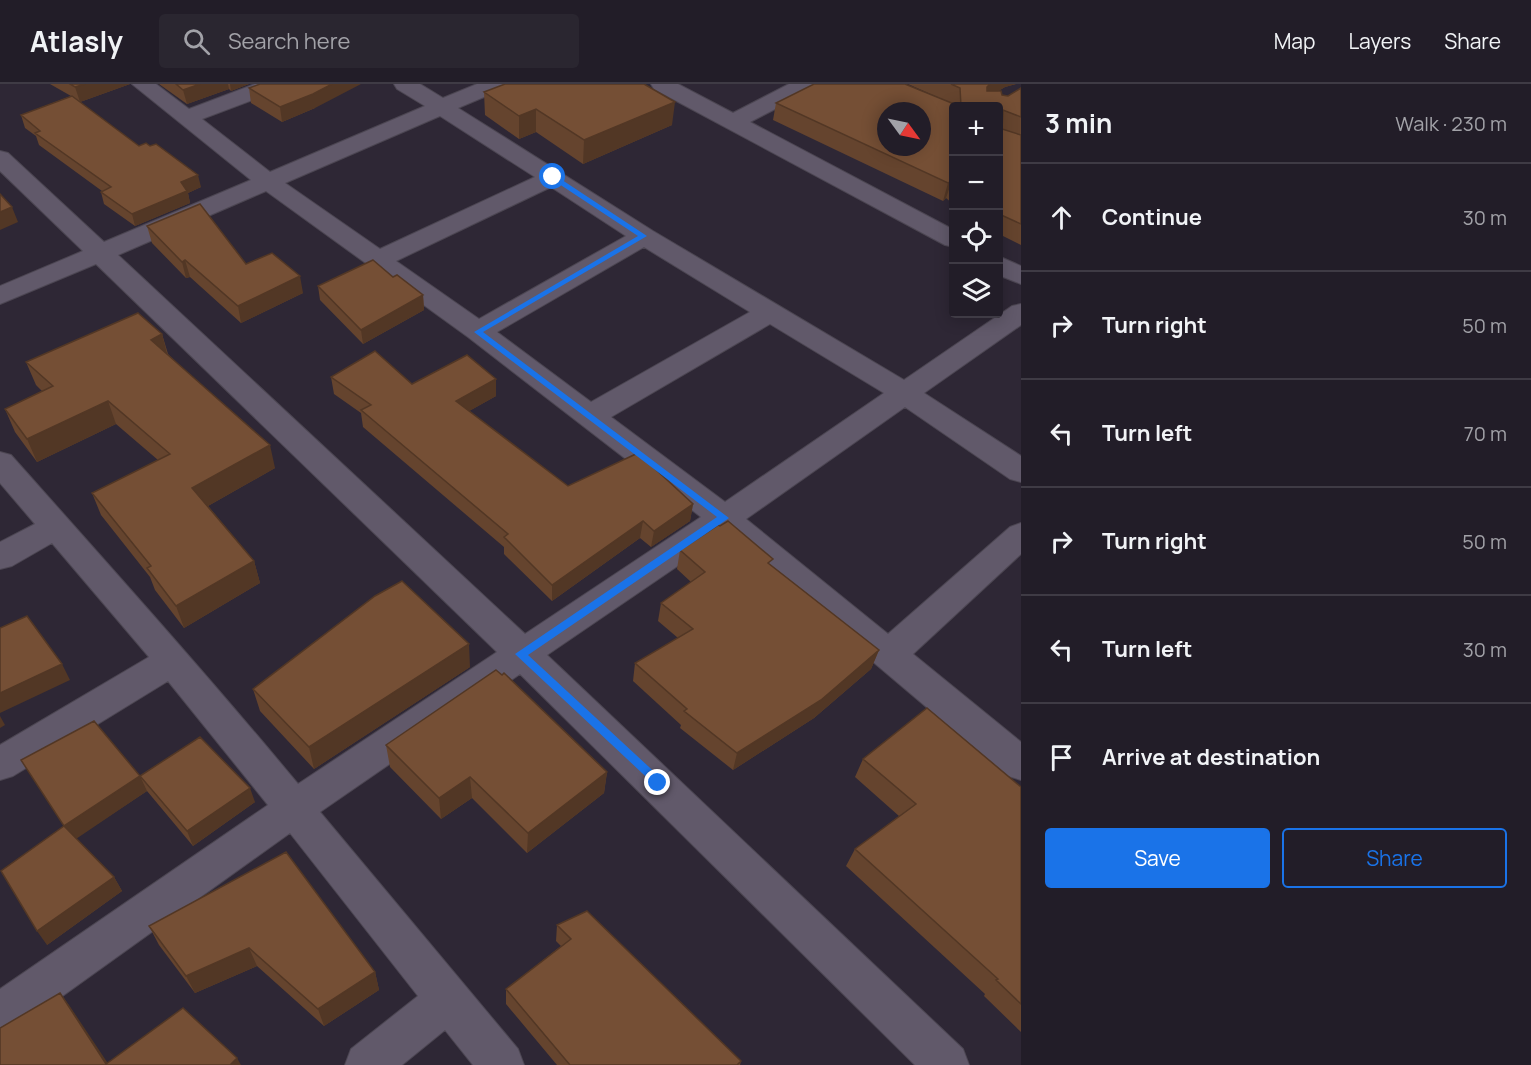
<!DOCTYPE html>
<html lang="en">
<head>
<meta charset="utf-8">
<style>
  :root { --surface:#221d28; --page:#2a2630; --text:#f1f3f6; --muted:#a2a2a8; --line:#3f3b45; --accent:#1a73e8 }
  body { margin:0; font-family:Manrope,sans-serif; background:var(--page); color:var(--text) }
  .controls { position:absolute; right:18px; top:18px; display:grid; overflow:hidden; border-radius:6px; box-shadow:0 3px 15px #0003 }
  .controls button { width:54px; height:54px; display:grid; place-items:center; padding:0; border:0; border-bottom:2px solid var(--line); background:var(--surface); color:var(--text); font:30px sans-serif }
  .compass { position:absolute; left:877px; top:18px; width:54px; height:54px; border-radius:50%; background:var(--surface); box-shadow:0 3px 15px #0003; rotate:123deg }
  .stop { position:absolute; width:18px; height:18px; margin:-14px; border:4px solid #1a73e8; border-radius:50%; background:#fff }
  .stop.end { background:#1a73e8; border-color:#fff; box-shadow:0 2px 6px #0008 }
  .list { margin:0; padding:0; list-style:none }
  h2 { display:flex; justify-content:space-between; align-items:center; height:78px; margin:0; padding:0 24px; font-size:26px }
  h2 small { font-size:20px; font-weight:400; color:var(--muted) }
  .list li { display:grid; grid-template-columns:39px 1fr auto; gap:18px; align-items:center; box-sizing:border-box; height:108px; padding:0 24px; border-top:2px solid var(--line) }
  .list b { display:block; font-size:22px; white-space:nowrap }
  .list em { font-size:20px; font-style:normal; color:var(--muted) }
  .actions { display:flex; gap:12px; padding:18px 24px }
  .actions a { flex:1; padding:14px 0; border:2px solid var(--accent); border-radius:6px; text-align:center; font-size:21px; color:var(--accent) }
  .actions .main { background:var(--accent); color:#fff }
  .icon { flex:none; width:33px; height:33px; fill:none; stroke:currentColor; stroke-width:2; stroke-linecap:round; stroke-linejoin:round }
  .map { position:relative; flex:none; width:1021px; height:981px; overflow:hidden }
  header { display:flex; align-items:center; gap:36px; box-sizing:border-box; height:84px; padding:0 30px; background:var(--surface); border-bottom:2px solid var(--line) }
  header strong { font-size:28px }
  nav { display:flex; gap:33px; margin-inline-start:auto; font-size:21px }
  .search { width:420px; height:54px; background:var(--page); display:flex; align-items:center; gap:15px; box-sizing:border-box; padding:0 21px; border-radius:6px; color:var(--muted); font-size:22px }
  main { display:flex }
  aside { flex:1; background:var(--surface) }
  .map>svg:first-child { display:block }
</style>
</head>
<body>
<header>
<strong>Atlasly</strong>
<div class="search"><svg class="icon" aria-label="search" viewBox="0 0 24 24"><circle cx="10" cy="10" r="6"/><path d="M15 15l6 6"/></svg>Search here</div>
<nav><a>Map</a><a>Layers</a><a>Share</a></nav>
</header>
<main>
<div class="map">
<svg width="1021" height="981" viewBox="0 0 1021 981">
  <rect width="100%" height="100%" fill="#2e2735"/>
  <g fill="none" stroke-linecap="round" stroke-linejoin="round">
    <g stroke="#4c4652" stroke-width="2">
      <path id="minor" d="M132,0H156L189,25L255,0H285L282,5L202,35L270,88L425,22L397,5L394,0H420L443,14L477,0H506L503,5L458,24L653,147L904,296L1012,222L1021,220V241L924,309L1021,372V398L1010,395L905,323L746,435L888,550L1010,443L1021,439V470L913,570L1021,658V696L1008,692L723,451L547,571L963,965L969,981H915L520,590L320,728L518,965L524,981H473L445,946L402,981H345L351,965L418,912L290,749L15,946L0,953V905L268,721L168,597L13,692L0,696V661L149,573L52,459L12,482L0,485V458L35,440L0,399V368L11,371C108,480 205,588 298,700L497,568L96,180L0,220V202L83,167L0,87V67L8,69L104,158L251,96ZM440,32L535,93L380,165L285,99ZM551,103L626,152L479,235L396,177ZM266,107L468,253L701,433L525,550L118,171ZM644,163L750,228L591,318L497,248ZM770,240L884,309L725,418L611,333Z
        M651,0H678L733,29L789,0H817L814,5L750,38L954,146V163L945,161L654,5Z
        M998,172L1021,182V200L998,191Z"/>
    </g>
    <use href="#minor" fill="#61596a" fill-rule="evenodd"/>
  </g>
  <path fill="#65442e" d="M50,0H130L80,18L139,62L201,103L188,109L190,119L135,142L104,120L101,108L102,107L39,61L36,52L25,44L21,31L71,12Z
    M159,0H249L231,7L229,5L187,20Z
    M908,0H1016L1005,3L998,7L1002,11L1008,12L1021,4V161L999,150V22H954V121L946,114L943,117L773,36L776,19L946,17Z
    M249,4L315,24L282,38L251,19Z
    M484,8L672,41L583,80L536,48L519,55L485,31Z
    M147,142L246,180L303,209L241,239L190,193L186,194L152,159Z
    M318,202L423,211L424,226L363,260L320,216Z
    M162,250L168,270L275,384L208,422L254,477L260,499L184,544L155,506L150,493L101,431L92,409L158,376L116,340L37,378L15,348L5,325L42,307L36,301L26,278Z
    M331,293L412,300L496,295V312L469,327L568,402L693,420L690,437L651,463L640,454L552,517L504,470V463L363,343L361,329L334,310Z
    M680,466L771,481L879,566L871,585L814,634L733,686L680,644L681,641L633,597L635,579L678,554L658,537L661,519L691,498L677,485Z
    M470,583L314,685L260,627L253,605Z
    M386,661L607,688L604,709L527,769L472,714L441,735L390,683Z
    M863,675L1021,703V948L984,912L985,910L846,782L855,765L899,732L855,693Z
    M21,676L140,692L255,718L193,762L147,707L76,754L114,793L122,807L47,861L64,742Z
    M557,841L741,977L740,981H557L506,920V905L561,862L556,857Z
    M149,842L375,888L379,906L324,942L257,882L195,909L159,861Z"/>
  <path fill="#523725" d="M85,0H130L80,18L75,3Z
    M200,0H228L229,5L187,20L183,6Z
    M230,0H249L231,7Z
    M332,0H361L315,24L282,38L280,23Z
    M990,0H1016L1005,3L989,13L987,3Z
    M675,18L672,41L583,80L584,56Z
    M536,25V48L519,55V32Z
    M198,91L201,103L188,109L190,119L135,142L132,130L181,98Z
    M952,97L946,114L943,117L948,99Z
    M12,123L18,138L0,146V128Z
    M185,176L190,193L186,194L182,178Z
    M300,192L303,209L241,239L238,222Z
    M423,211L424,226L363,260L361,246Z
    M162,250L168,273L151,256Z
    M496,295V312L457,334L456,317Z
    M108,317L116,340L37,378L27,355Z
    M270,361L275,384L199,427L192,404Z
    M693,420L690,437L651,463L654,447Z
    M643,437L640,454L552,517V501Z
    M254,477L260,499L184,544L176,522Z
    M469,560L470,583L314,685L309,663Z
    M879,566L871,585L814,634L733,686L737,669Z
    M62,580L70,596L0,629V609Z
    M0,632L5,641L0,644Z
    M607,688L604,709L527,769L528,749Z
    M140,692L147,707L73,757L64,742Z
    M470,693L472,714L441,735L439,714Z
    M250,704L255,718L193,762L187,747Z
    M114,793L122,807L47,861L37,847Z
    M249,864L257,882L195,909L186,892Z
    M375,888L379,906L324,942L318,925Z
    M60,909L69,921L109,981H107Z
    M237,974L241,981H230Z"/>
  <path fill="#754f35" stroke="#523725" stroke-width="1.5" fill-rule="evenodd" d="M70,0H85L75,3Z
    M176,0H200L183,6Z
    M260,0H332L313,10L280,23L249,4Z
    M505,0H644L675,18L584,56L536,25L519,32L484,8Z
    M814,0H905L959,22H954V98L952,97L948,99L776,19ZM886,27H922V63H886Z
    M951,0H990L987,3V7H1001L1002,11L1008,12L1021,4V33L1003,26L1002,45L1021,51V140L999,130V22H961L960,4Z
    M72,12L139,62L146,59L150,62L156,60L198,91L181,98L187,107L132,130L101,108L111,103L35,49L40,47L21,31Z
    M0,110L12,123L0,128Z
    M200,120L246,180L272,169L300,192L238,222L185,176L182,178L147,142Z
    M373,176L393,193L397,191L423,211L361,246L318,202Z
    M138,229L162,250L151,256L270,361L192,404L254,477L176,522L147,484L151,482L92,409L170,370L108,317L27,355L5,325L53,302L26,278Z
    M375,267L412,300L467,271L496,295L456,317L568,402L638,369L693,420L654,447L643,437L552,501L504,453L508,450L361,326L371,321L331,293Z
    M728,437L773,475L768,479L879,566L821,616L737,669L684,627L687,625L635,579L693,545L661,519L705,488L680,466L718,441L720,442Z
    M402,497L469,560L309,663L253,605L375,512Z
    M27,532L62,580L0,609V544Z
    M496,586L502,591L504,589L607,688L528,749L470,693L439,714L386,661Z
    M927,624L1021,703V920L996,896L998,895L855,765L916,720L863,675Z
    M94,637L140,692L64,742L21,676Z
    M200,653L250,704L187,747L140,692Z
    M64,742L114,793L37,847L1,787Z
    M286,768L375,888L318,925L249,864L186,892L149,842Z
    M587,827L741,977L737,981H570L506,905L571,855L557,841Z
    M60,909L106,980L183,924L237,974L230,981H0V944Z"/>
  <path fill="#1a73e8" d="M553,90L647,152L483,248L729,434L528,571L662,695V702L658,704L515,570L717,433L474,248L638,152L550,94Z"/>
</svg>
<div class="controls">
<button>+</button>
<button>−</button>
<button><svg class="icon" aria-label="locate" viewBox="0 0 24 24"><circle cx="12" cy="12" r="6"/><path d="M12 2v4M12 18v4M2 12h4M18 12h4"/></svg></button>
<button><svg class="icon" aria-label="layers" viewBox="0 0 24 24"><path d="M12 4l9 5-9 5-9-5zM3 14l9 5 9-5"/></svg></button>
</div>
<svg class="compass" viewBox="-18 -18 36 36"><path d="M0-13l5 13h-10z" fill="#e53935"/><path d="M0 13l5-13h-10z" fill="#a2a2a8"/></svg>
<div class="stop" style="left:553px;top:93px"></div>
<div class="stop end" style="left:658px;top:699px"></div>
</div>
<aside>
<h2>3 min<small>Walk · 230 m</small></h2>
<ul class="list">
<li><svg class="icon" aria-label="ahead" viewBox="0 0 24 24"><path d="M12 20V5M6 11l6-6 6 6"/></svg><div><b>Continue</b></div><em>30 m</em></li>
<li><svg class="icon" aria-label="right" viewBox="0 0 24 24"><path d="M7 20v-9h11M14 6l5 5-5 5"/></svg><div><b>Turn right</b></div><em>50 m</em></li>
<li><svg class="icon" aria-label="left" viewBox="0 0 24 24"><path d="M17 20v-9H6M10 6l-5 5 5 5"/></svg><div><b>Turn left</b></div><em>70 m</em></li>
<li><svg class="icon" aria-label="right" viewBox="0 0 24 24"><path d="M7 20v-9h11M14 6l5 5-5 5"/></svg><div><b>Turn right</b></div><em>50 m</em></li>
<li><svg class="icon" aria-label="left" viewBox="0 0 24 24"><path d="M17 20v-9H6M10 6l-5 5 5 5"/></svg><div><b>Turn left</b></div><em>30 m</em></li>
<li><svg class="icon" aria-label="arrive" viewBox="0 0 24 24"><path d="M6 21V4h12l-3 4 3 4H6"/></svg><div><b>Arrive at destination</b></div></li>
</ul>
<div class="actions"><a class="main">Save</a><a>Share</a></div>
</aside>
</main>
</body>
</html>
